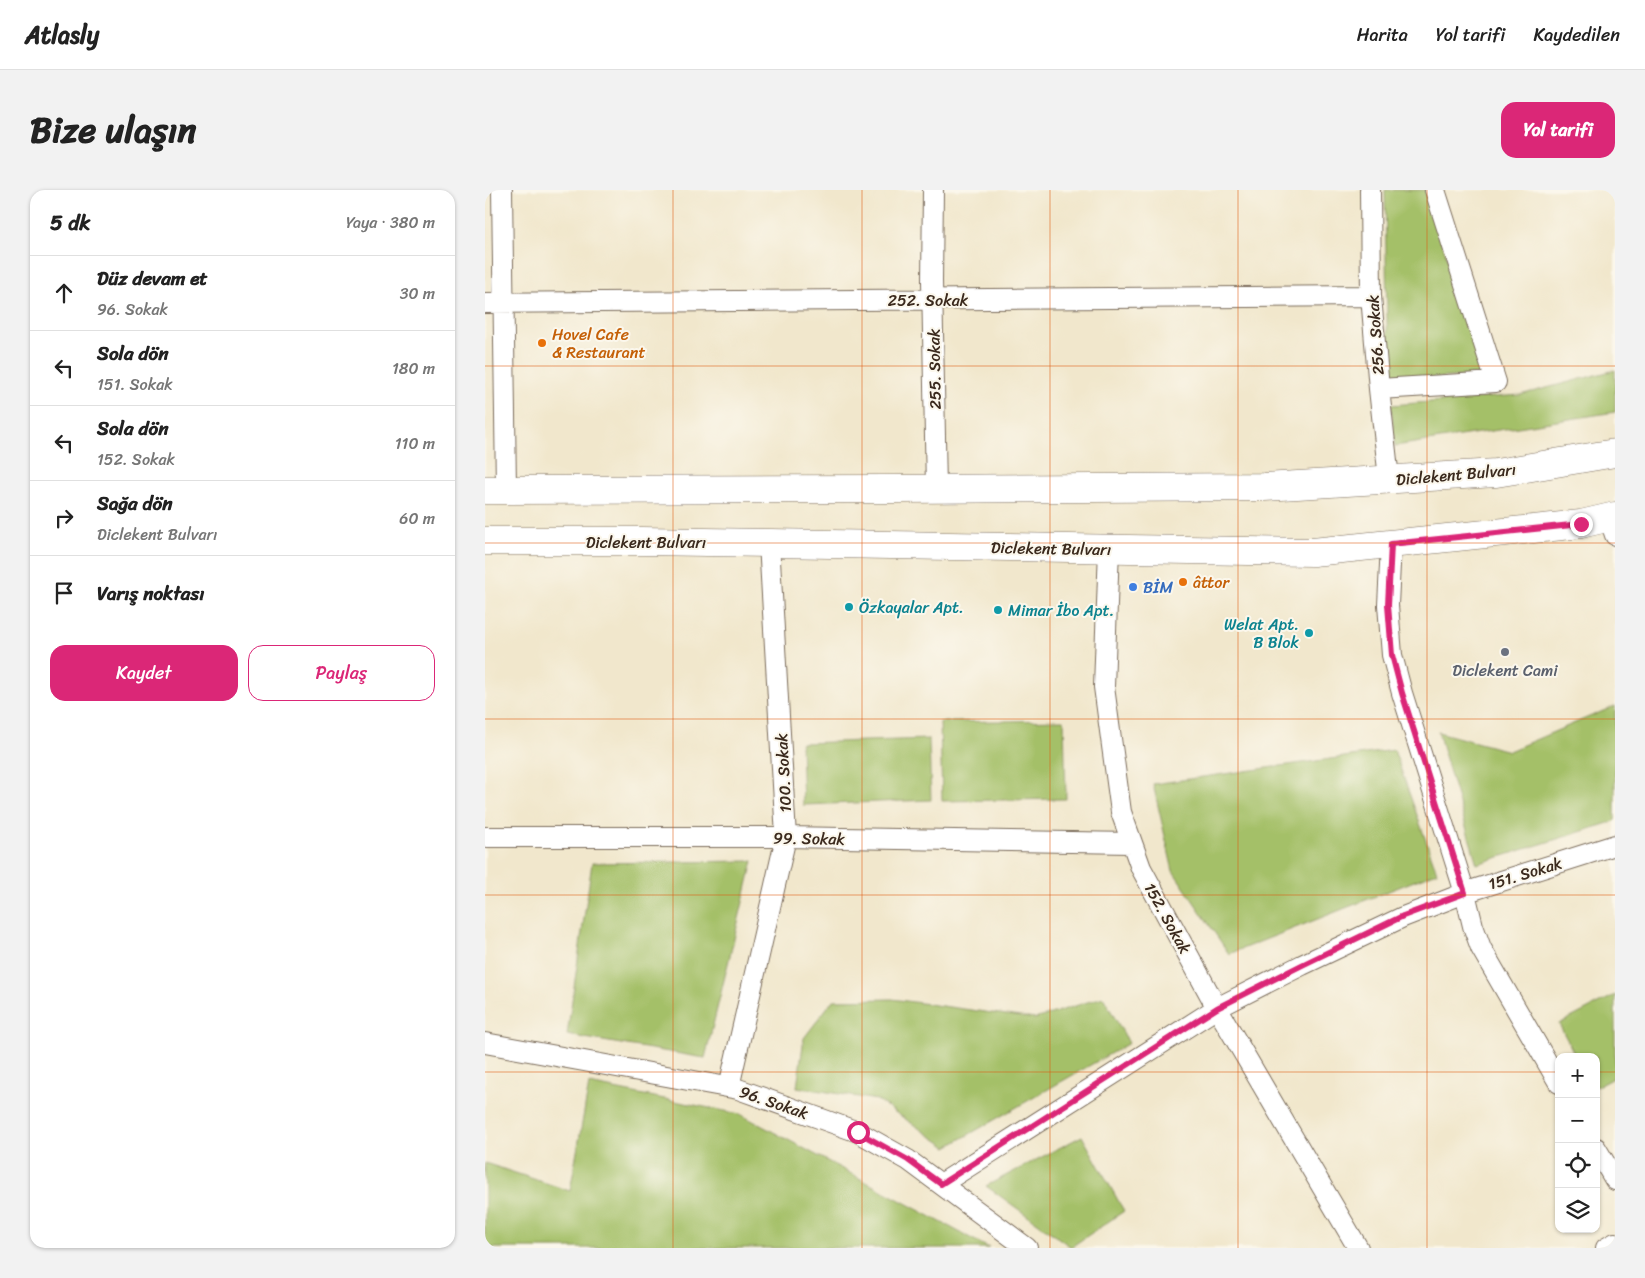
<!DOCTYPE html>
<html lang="tr">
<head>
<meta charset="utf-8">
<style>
  :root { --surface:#fff; --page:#f2f2f2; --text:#222; --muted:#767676; --line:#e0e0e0; --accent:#db2777 }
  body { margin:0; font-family:Sriracha,sans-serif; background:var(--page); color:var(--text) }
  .controls { position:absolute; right:15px; bottom:15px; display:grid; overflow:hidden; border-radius:10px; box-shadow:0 1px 4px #0004 }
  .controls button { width:45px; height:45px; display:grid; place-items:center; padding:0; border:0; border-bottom:1px solid var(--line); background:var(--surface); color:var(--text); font:25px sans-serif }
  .stop { position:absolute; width:15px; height:15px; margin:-11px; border:4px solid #db2777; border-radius:50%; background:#fff }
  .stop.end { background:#db2777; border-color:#fff; box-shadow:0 1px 5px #0008 }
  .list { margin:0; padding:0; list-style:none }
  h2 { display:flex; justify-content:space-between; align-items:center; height:65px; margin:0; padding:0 20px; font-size:21px }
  h2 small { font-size:16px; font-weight:400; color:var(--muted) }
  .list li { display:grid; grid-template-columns:32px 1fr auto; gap:15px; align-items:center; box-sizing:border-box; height:75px; padding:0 20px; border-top:1px solid var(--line) }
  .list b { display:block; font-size:19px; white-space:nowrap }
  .list p { margin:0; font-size:16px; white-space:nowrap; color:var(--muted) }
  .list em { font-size:16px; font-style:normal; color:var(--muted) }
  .actions { display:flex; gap:10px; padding:15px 20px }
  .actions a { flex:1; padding:11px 0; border:1px solid var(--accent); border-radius:15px; text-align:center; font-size:18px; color:var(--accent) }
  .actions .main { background:var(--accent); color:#fff }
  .icon { flex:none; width:28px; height:28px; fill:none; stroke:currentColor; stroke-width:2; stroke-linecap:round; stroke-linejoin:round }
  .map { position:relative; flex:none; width:1130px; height:1058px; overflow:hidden; border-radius:15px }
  header { display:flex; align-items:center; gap:30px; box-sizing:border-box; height:70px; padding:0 25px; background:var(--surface); border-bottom:1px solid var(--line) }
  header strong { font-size:24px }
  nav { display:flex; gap:28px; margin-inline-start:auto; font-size:18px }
  .intro { display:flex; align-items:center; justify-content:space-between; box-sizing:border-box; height:120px; padding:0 30px }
  h1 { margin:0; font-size:35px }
  .button { padding:12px 22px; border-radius:15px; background:var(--accent); color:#fff; font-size:18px; font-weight:700 }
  main { display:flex; gap:30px; padding:0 30px }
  aside { flex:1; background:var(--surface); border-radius:15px; box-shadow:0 1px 4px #0004 }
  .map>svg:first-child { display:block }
</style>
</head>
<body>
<header>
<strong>Atlasly</strong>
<nav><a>Harita</a><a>Yol tarifi</a><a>Kaydedilen</a></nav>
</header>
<div class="intro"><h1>Bize ulaşın</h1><a class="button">Yol tarifi</a></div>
<main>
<aside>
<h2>5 dk<small>Yaya · 380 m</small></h2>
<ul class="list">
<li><svg class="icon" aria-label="ahead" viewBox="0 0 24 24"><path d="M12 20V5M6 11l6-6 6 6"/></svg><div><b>Düz devam et</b><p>96. Sokak</p></div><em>30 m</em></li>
<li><svg class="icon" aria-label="left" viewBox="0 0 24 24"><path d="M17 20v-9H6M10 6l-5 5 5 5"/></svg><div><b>Sola dön</b><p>151. Sokak</p></div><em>180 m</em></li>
<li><svg class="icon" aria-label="left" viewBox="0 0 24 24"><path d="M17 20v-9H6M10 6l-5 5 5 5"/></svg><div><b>Sola dön</b><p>152. Sokak</p></div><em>110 m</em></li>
<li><svg class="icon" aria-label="right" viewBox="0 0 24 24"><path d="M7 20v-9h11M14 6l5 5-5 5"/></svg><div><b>Sağa dön</b><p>Diclekent Bulvarı</p></div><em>60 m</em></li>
<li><svg class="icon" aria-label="arrive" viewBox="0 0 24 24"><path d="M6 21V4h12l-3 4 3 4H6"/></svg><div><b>Varış noktası</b></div></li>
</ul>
<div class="actions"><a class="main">Kaydet</a><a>Paylaş</a></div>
</aside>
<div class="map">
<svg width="1130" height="1058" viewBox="0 0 1130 1058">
  <rect width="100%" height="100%" fill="#fbf7ec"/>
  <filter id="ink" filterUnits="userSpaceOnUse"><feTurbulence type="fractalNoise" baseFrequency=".02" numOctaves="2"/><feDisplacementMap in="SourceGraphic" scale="10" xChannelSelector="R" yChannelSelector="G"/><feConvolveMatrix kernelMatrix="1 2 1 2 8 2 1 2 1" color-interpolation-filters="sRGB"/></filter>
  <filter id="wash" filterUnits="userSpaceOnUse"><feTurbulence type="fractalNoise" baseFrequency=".0096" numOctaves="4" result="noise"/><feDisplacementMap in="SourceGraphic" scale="20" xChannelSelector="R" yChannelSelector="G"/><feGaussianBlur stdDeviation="1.12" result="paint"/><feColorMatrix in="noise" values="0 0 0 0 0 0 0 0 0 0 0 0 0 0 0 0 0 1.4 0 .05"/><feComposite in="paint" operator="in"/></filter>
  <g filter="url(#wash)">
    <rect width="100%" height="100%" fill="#f1e7cc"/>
    <path fill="#a4c067" stroke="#707542" d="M900,0H941L998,185L903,191Z
      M1130,180V222L910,256L906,215L1035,205Z
      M1130,516V631L992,674L953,542L1024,561Z
      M579,530L581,609L457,611L455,532Z
      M444,549L446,610L318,615L316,553Z
      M909,560L952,682L744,764L688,681L668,594Z
      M268,671L220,868L82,845L107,673Z
      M1130,805V887L1111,897V867H1091L1074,834Z
      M618,807L644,853L462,957L392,910L312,897L319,848L348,810L407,809L550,829Z
      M104,894L255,924L504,1058H0V973L85,1001Z
      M597,946L639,1021L586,1057L501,996Z"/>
  </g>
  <g filter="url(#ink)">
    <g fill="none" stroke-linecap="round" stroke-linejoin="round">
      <g stroke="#7b6c5b" stroke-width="22">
        <path id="street" d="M17,0L21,299
          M448,0L447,91L451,299
          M885,0L886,106L894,199L904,289
          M0,113L886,106
          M894,199L1011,192L950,0
          M1124,327L1130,345
          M906,354L903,415L907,465L917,503L980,703L988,736L996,758L1074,893
          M624,358L619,497L636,622L656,678L732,818L873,1058
          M0,647H301L647,653
          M0,853L253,899L334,928L373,942L423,970L542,1058
          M244,897L301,647L284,353
          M1111,958L1130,990
          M456,994L732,818L817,775L918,727L985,701L1130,655
          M1121,1058L1130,1053"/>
      </g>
      <g stroke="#7b6c5b" stroke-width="29">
        <path id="primary" d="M0,300L413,299L779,297L1011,283L1130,263
          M0,351H157L828,362L1096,334L1130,326"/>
      </g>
      <use href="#street" stroke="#fff" stroke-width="20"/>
      <use href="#primary" stroke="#fff" stroke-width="28"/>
    </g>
  </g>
  <g fill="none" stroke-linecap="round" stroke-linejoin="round" filter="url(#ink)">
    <path stroke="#db2777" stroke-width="6" d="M373,942L423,970L456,994L732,818L817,775L918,726L980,703L917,503L907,465L903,415L906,354L1096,334"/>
  </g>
  <path fill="none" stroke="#df570d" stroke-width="1" stroke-opacity="0.55" d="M188,0V1058M377,0V1058M565,0V1058M753,0V1058M942,0V1058M0,176H1130M0,353H1130M0,529H1130M0,705H1130M0,882H1074M1111,882H1130"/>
  <g fill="#e8710a" stroke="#fbf7ec" stroke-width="2">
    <circle cx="57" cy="153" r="5"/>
    <circle cx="698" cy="392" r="5"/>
  </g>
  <circle fill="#3f7fe0" stroke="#fbf7ec" stroke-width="2" cx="648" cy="397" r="5"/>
  <g fill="#0f9aa8" stroke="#fbf7ec" stroke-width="2">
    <circle cx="364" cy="417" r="5"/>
    <circle cx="513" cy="420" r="5"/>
    <circle cx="824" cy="443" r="5"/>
  </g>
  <circle fill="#6b7280" stroke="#fbf7ec" stroke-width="2" cx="1020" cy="462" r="5"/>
  <g text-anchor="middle" stroke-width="4" stroke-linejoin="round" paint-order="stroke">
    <g font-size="16" fill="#3b2a1e" stroke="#fbf7ec">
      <text x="443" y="116">252. Sokak</text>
      <text transform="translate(890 145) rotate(-94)" y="6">256. Sokak</text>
      <text transform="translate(449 179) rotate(-91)" y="6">255. Sokak</text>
      <text transform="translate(971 284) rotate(-5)" y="6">Diclekent Bulvarı</text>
      <text x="161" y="358">Diclekent Bulvarı</text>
      <text transform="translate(566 358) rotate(1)" y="6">Diclekent Bulvarı</text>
      <text transform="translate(298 583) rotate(-93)" y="6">100. Sokak</text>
      <text transform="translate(324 648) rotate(1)" y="6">99. Sokak</text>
      <text transform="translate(1040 683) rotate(-17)" y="6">151. Sokak</text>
      <text transform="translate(683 728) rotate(61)" y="6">152. Sokak</text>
      <text transform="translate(289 912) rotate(19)" y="6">96. Sokak</text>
    </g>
    <g font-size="16" fill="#c56008" stroke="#fbf7ec" text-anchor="start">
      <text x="67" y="150">Hovel Cafe<tspan x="67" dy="18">&amp; Restaurant</tspan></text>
      <text x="708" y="398">âttor</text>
    </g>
    <g font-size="16" fill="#366cbe" stroke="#fbf7ec" text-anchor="start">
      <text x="658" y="403">BİM</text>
    </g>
    <g font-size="16" fill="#0d838f" stroke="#fbf7ec" text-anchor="start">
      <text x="374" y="423">Özkayalar Apt.</text>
      <text x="523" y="426">Mimar İbo Apt.</text>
      <text x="814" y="440" text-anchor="end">Welat Apt.<tspan x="814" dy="18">B Blok</tspan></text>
    </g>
    <g font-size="16" fill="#5b616d" stroke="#fbf7ec">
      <text x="1020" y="486">Diclekent Cami</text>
    </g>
  </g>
</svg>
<div class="controls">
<button>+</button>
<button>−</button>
<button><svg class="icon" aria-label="locate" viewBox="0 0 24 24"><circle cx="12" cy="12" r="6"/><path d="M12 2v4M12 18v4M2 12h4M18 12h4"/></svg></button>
<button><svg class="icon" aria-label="layers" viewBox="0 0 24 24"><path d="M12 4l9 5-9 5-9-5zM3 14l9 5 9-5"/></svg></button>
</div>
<div class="stop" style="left:373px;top:942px"></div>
<div class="stop end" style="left:1096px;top:334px"></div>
</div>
</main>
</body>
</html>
